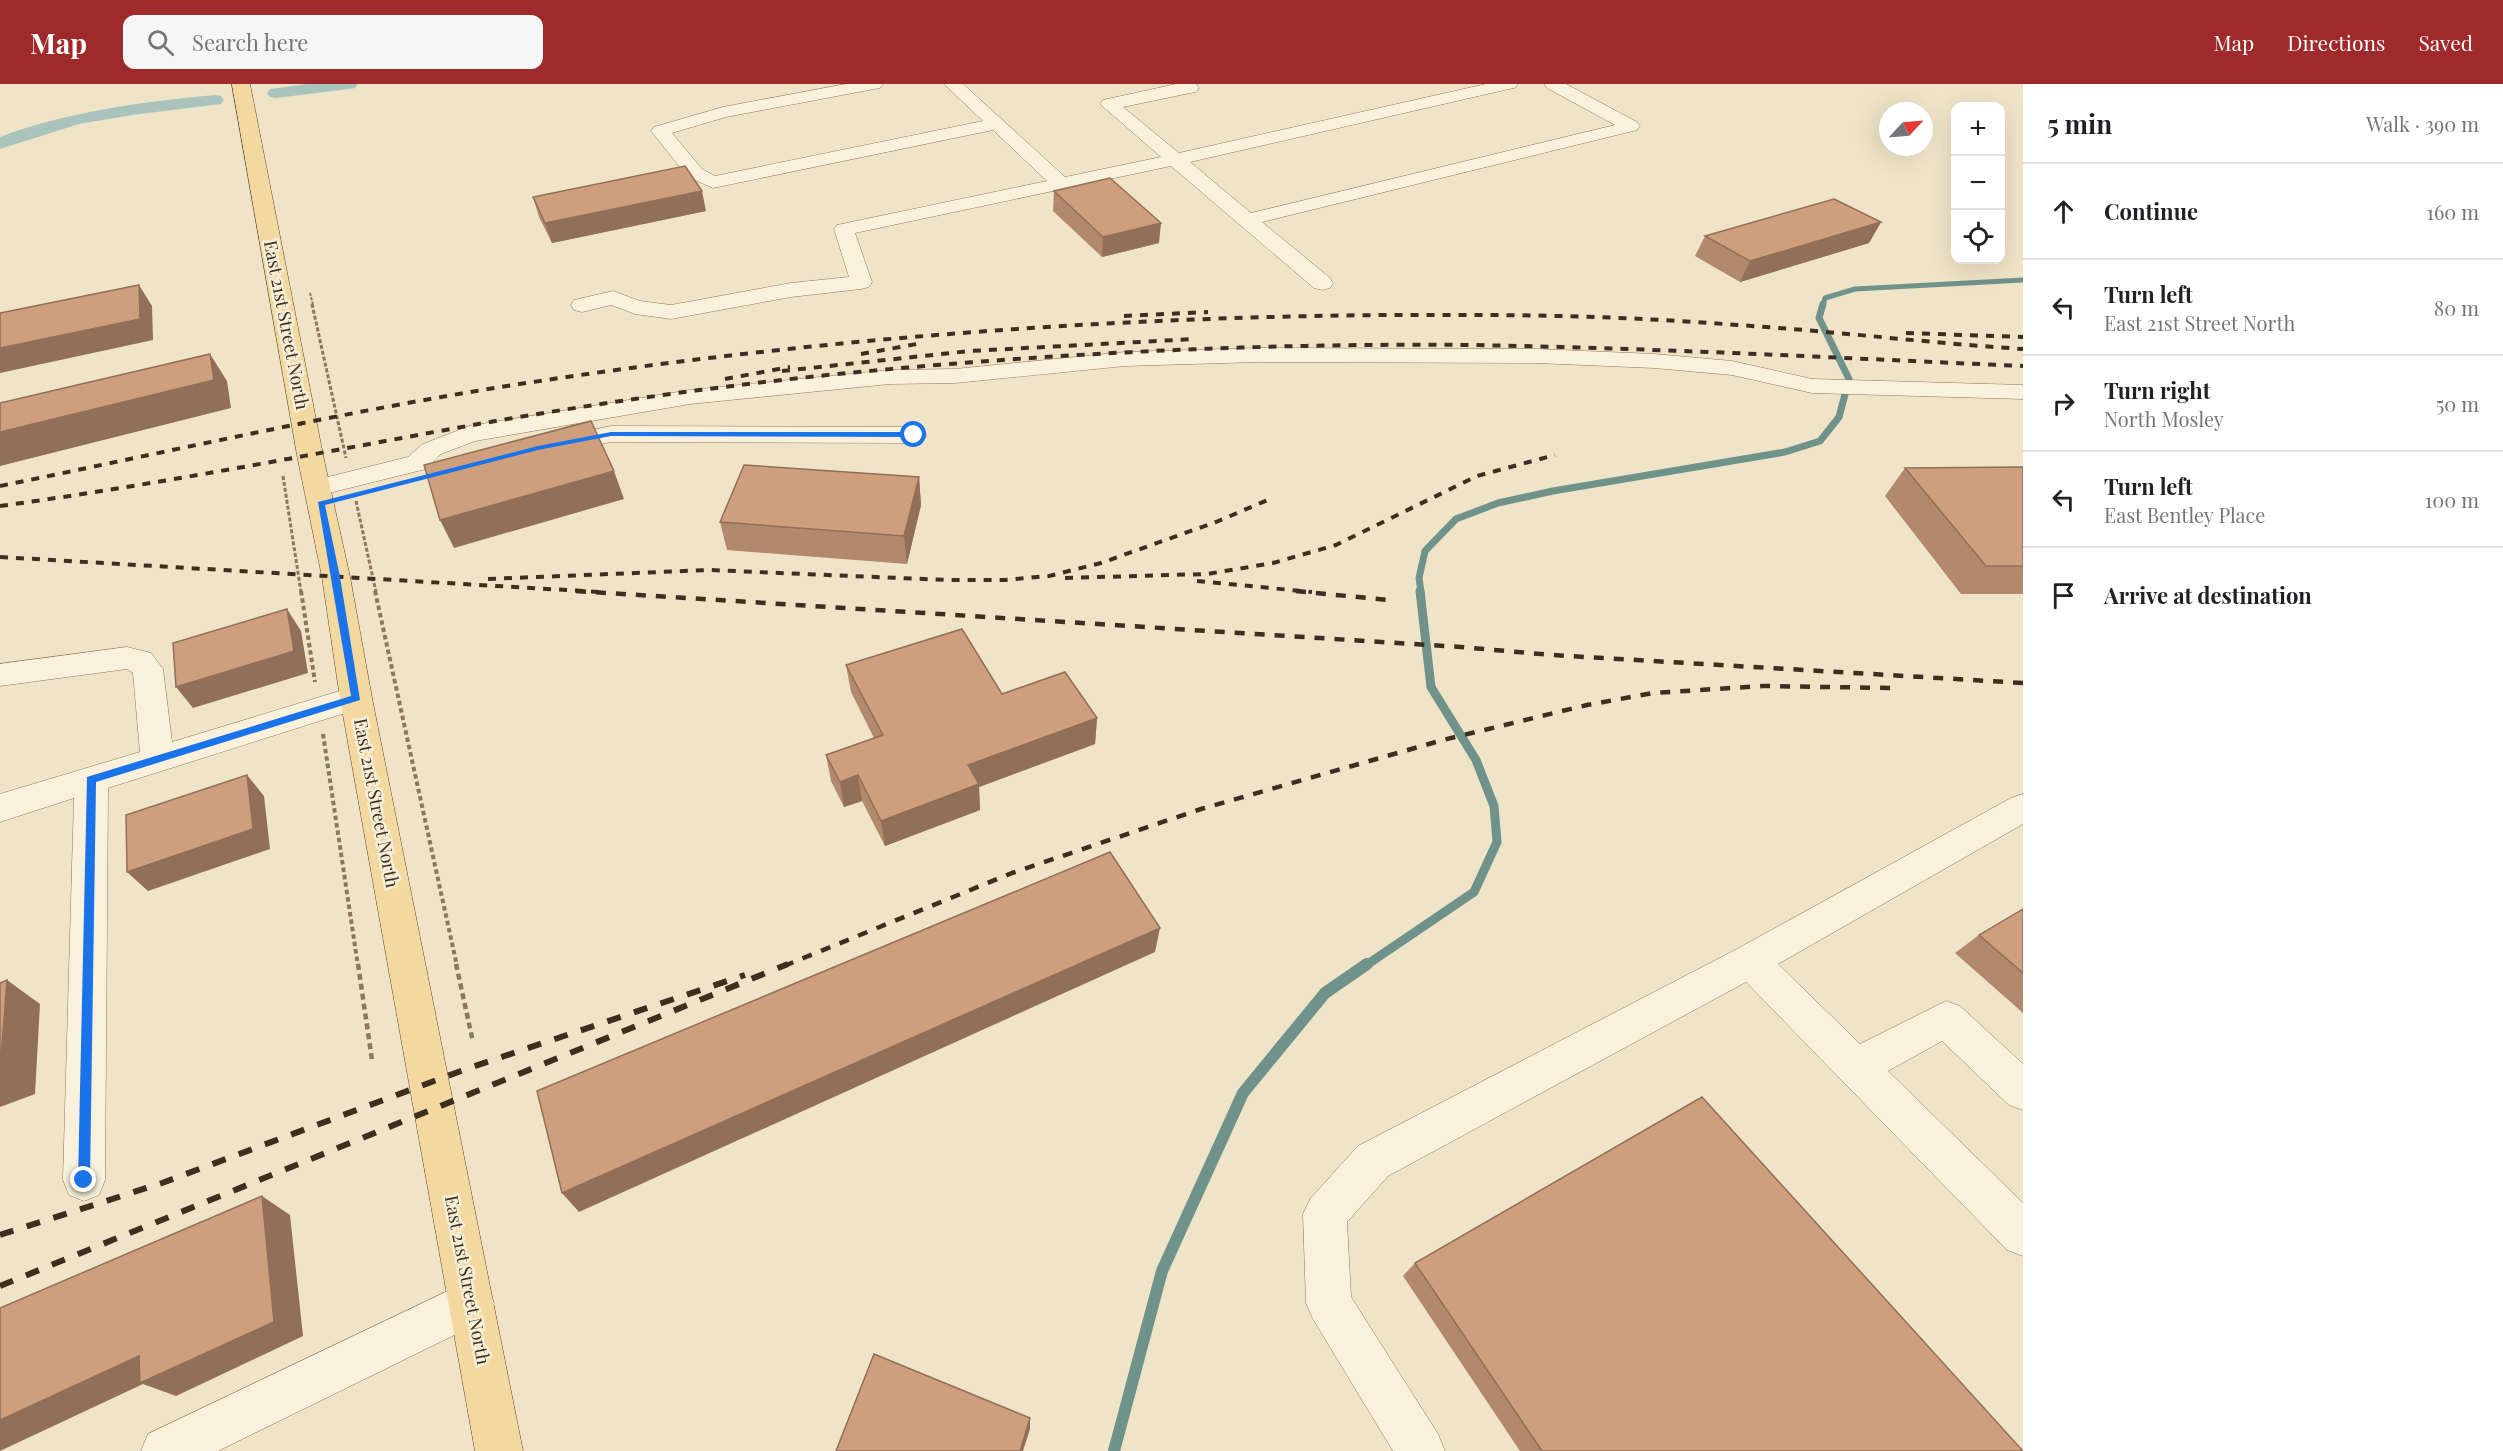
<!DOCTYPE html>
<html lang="en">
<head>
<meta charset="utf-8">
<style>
  :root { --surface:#fff; --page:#f6f6f6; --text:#202124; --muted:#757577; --line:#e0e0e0; --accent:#9e2a2b }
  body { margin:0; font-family:"Playfair Display",serif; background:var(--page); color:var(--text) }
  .controls { position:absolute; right:18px; top:18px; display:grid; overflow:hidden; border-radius:12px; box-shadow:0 6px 24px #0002 }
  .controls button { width:54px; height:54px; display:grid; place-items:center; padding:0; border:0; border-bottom:2px solid var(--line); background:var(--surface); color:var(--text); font:30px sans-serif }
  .compass { position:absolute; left:1879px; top:18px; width:54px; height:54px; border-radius:50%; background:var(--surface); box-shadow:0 6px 24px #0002; rotate:64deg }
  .stop { position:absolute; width:18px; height:18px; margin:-14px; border:4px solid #1a73e8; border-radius:50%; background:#fff }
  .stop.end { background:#1a73e8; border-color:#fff; box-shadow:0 2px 6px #0008 }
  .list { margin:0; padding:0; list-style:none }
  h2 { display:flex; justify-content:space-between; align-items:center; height:78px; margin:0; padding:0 24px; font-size:26px }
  h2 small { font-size:20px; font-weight:400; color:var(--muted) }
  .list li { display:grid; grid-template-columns:39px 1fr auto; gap:18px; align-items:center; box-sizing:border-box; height:96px; padding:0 24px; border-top:2px solid var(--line) }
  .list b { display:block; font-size:22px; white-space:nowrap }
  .list p { margin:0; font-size:20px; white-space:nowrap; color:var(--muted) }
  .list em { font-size:20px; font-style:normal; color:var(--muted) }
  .icon { flex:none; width:33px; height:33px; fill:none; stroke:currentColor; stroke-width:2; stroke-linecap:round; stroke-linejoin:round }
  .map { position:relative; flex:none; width:2023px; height:1367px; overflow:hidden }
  header { display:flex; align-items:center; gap:36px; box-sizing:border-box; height:84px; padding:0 30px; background:var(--accent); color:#fff }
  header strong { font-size:28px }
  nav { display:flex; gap:33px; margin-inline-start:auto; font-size:21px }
  .search { width:420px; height:54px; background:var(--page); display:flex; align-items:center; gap:15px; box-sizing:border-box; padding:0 21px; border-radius:12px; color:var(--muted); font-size:22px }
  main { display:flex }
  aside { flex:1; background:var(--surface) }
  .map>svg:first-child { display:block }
</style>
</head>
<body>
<header>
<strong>Map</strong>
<div class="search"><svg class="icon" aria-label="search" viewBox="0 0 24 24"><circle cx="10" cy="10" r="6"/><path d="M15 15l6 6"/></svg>Search here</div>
<nav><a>Map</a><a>Directions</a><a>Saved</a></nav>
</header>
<main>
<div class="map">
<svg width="2023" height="1367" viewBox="0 0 2023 1367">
  <rect width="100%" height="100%" fill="#f0e4c8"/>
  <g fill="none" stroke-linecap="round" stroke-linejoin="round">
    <path stroke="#6f938a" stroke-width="5" d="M1823,221L1825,214L1855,205L2023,196"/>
    <path stroke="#6f938a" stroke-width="7" d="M1421,508L1419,494L1425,467L1456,435L1498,419L1553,407L1785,368L1820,357L1839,333L1849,295L1819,234L1823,220"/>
    <path stroke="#6f938a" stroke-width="9" d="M1365,882L1474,808L1497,758L1494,722L1476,676L1431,603L1420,507"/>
    <path stroke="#6f938a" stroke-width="12" d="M1114,1367L1162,1187L1243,1009L1325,909L1367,880"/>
    <path fill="#a9c4bc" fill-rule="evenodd" d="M307,0H358L355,4L349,5L276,14L270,13L267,9L270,5Z
      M215,11L221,12L224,16L221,20L132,31L79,40L0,65V53C69,27 142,18 215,11Z"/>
    <g stroke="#8d765c" stroke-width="1">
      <path id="minor" d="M846,0H883L880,4L874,5L726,33L672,49L702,85L715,92L983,37L944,0H963L1065,93L1161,73L1100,20L1103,16L1176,0H1196L1199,4L1196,8L1190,9L1123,23L1179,69L1486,0H1518L1515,4L1509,5L1190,78L1251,129L1615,41L1547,4L1544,0H1566L1637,38L1640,42L1637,46L1262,138L1330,194L1333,199L1330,204L1322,206L1314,204L1171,82L855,149L872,198L869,203L861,205L791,213L671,235L635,230L611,221L582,228L574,226L571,221L574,216L613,207L640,217L671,221L791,199L849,193L834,145L837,141L1047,97L993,46L713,104L688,93L651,47L654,43L723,23Z
        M1258,264L1537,265L1654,270L1732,277L1812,295L2023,301V315L1812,309L1732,291L1654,284L1537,279L1258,278L1125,282L955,299L890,300L690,320L475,357L441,370L426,385L317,412L308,410L304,404L308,398L408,373L423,360L469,342L690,306L890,286L955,285L1125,268Z
        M611,342L914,343L923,346L927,351L923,356L914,359L611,358L555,369L546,366L542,361L546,356Z
        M127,563L151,569L163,585L172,658L356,602L367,606L372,614L367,622L108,704L105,1096L99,1111L84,1117L69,1111L63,1096L74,714L0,738V710L140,668L133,589L127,585L0,602V580Z
        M2023,710V740L1778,880L1860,960L1946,917L1960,922L2023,980V1026L2009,1021L1942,957L1888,987L2023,1119V1172L2007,1166L1746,898L1388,1092L1347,1138L1351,1213L1438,1350L1445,1367H1393L1313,1235L1306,1219L1303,1130L1310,1115L1358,1062L1737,865L2011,714Z
        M471,1196L487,1203L494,1219L487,1235L218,1367H141L148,1350Z"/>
    </g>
    <g stroke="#5b4430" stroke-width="1">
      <path id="major" d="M232,0H250L323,371L350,493L372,614L523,1367H475L340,614L322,493L297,371Z"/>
    </g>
    <path stroke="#8d765c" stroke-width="2" stroke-dasharray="3 1.5" stroke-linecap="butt" d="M310,209L313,221"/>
    <path stroke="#8d765c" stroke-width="3" stroke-dasharray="4 2" stroke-linecap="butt" d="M312,220L346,374
      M283,392L301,508
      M356,417L376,508"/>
    <path stroke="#8d765c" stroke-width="4" stroke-dasharray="4.5 3" stroke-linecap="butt" d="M301,507L315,598
      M375,507L457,882
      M323,650L358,882"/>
    <path stroke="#8d765c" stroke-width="4.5" stroke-dasharray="6 4" stroke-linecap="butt" d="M358,880L372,976
      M456,880L473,958"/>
    <use href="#minor" fill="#faf1dc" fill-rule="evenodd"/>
    <use href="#major" fill="#f3d9a0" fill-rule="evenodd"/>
    <path stroke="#3d2e20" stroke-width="4" stroke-dasharray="8 8" stroke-linecap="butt" d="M1124,232L1208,228
      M1906,249L2023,253
      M861,270L917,260
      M782,287L970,267L1195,255
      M725,295L790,283
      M0,402C177,366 354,325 533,298C842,251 1158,229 1471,231C1560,231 1649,234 1737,241C1833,247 1928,259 2023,265
      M0,422C162,400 323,368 484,339C605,318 726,301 848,289C1055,269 1263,259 1471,261C1655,264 1839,274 2023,282
      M0,473L600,508
      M1065,494L1207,490L1273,479L1336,461L1477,392L1555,371
      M488,495L709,486L948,496H1005L1049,492L1101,479L1216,438L1270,415
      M1197,497L1312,508"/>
    <path stroke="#3d2e20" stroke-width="4.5" stroke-dasharray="10 10" stroke-linecap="butt" d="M576,507L1461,563L1552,571L2023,599
      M1296,507L1388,516
      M784,882L1012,789L1201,725L1443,656L1587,621L1653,609L1763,602L1892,604"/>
    <path stroke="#3d2e20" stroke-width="6" stroke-dasharray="14 14" stroke-linecap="butt" d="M0,1151L162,1099L466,985L745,891
      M0,1202L788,880"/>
  </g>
  <path fill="#b2896c" d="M1054,107L1159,159L1102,173L1053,127Z
    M533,113L706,127L552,159L539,133Z
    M1881,138L1869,159L1740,198L1695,172L1705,152Z
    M2023,383V510H1961L1885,412L1905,384Z
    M919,393L921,421L907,480L727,466L720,438Z
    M846,581L1002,610L1097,634L1095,660L979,703L980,726L885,762L862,717L844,723L831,697L826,671L874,654L851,608Z
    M2023,825V929L1955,869L1979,851Z
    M1415,1179L2023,1367H1520L1403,1192Z"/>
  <path fill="#916f58" d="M702,107L706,127L552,159L545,139Z
    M1881,138L1869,159L1740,198L1750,177Z
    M1161,139L1159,159L1102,173L1103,153Z
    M139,201L152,222L153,256L0,289V264Z
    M210,270L227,297L231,324L0,382V348Z
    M614,387L624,415L454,464L440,436Z
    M919,393L921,421L907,480L904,452Z
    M287,525L301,547L308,589L193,624L176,603Z
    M1097,634L1095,660L979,703L980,726L885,762L881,737L968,681Z
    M247,691L264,712L270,765L148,807L127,788Z
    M858,691L862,717L844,723L840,698Z
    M1160,844L1155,868L579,1128L562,1109Z
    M7,896L40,920L35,1010L0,1023V988Z
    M262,1112L290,1131L303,1252L176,1312L143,1300L0,1367V1336Z
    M1030,1334V1345L1023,1367H1020Z"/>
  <path fill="#cf9f7d" stroke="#916f58" stroke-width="1.5" d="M685,82L702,107L545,139L533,113Z
    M1110,94L1161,139L1103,153L1054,107Z
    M1834,115L1881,138L1750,177L1705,152Z
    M139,201L140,235L0,264V229Z
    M210,270L214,296L0,348V319Z
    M591,337L614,387L440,436L424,381Z
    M744,381L919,393L904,452L720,438Z
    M2023,383V482H1986L1905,384Z
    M287,525L294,567L176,603L173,559Z
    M962,545L1002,610L1065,588L1097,634L968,681L979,700L881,737L858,691L840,698L826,671L883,651L846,581Z
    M247,691L253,745L127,788L126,731Z
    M1110,768L1160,844L562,1109L537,1007Z
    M2023,825V889L1979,851Z
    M7,896L0,988V899Z
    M1702,1013L2023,1367H1542L1415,1179Z
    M262,1112L274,1238L140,1299L139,1272L0,1336V1224Z
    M874,1270L1030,1334L1020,1367H836Z"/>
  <path fill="#1a73e8" d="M611,348H914L918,351L914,353L611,352L538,366L325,421L340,493L360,616L96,698L90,1096L89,1100L84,1102L80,1100L78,1096L87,693L351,612L318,418L538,362Z"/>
  <g text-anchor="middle" stroke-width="5" stroke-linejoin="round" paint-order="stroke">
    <g font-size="18" fill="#3d2e20" stroke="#f7eed8">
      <text transform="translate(286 241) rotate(79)" y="6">East 21st Street North</text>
      <text transform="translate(376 719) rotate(79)" y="6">East 21st Street North</text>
      <text transform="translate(467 1196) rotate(79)" y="6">East 21st Street North</text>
    </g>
  </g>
</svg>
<div class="controls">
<button>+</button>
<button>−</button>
<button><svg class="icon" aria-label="locate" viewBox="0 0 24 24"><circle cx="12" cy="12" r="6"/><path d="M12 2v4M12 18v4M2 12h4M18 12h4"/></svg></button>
</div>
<svg class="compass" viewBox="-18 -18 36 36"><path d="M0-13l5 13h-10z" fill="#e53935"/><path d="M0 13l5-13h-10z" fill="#757577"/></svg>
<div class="stop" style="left:914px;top:351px"></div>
<div class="stop end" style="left:84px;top:1096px"></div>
</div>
<aside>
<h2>5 min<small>Walk · 390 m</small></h2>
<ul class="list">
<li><svg class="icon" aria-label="ahead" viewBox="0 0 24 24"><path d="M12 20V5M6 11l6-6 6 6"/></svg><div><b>Continue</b></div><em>160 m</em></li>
<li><svg class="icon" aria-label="left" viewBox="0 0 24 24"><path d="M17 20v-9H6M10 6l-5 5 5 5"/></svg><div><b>Turn left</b><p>East 21st Street North</p></div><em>80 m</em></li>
<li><svg class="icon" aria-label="right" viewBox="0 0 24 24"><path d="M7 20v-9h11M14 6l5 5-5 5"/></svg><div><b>Turn right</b><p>North Mosley</p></div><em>50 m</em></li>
<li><svg class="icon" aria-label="left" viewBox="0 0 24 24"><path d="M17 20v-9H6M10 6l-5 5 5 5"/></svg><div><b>Turn left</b><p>East Bentley Place</p></div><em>100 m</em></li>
<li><svg class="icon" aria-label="arrive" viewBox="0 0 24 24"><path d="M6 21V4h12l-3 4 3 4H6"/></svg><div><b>Arrive at destination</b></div></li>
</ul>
</aside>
</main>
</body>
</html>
